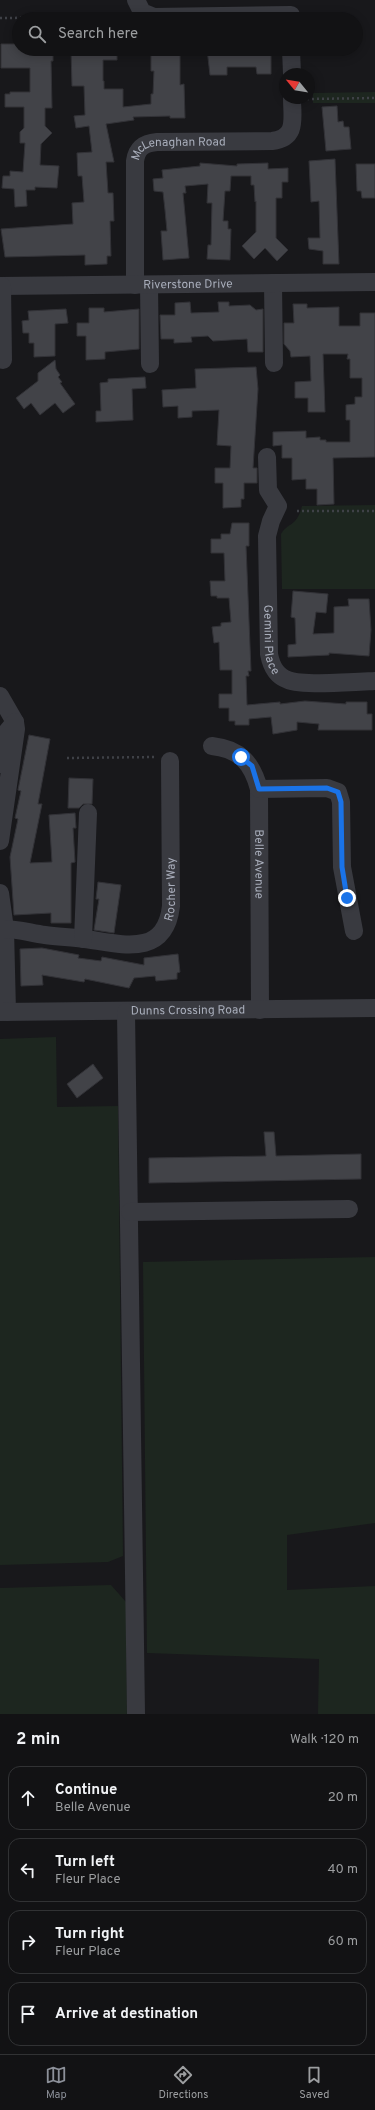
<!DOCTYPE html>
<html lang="en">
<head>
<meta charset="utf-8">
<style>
  :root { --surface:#121214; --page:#1f2022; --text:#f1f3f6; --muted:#9c9ea0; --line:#313234; --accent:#8c9099 }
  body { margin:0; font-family:Overpass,sans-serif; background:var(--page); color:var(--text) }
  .compass { position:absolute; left:279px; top:68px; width:36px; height:36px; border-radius:50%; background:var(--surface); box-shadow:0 2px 10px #0003; rotate:300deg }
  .stop { position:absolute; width:12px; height:12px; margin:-9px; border:3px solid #1a73e8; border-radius:50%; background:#fff }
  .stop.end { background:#1a73e8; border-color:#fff; box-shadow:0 1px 4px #0008 }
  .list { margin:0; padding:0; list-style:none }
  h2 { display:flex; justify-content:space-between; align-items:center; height:52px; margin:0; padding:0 16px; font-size:17px }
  h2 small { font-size:13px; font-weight:400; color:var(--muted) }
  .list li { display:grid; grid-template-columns:26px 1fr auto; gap:12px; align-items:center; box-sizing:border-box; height:64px; margin:0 8px 8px; padding:0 8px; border:1px solid var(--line); border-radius:12px }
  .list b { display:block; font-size:15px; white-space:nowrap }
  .list p { margin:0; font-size:13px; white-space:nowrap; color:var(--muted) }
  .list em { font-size:13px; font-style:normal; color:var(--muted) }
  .icon { flex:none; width:22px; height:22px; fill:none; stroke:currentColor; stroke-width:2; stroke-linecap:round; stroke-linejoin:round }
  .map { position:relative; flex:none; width:375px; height:1714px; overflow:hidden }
  .search { position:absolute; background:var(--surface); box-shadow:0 2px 10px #0003; left:12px; right:12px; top:12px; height:44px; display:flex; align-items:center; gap:10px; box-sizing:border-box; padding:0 14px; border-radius:22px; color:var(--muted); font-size:15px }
  .sheet { height:340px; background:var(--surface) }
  nav { display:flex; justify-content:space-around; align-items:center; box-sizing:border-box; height:56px; border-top:1px solid var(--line); background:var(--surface); font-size:11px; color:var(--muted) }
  nav a { display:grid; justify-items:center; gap:2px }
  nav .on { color:var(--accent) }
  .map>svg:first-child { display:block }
</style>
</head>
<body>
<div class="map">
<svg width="375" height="1714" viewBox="0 0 375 1714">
  <rect width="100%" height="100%" fill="#18181b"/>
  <path fill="#1d261f" d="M375,92V103H313V93Z
    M375,505V589H282L281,534C288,522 297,527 302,506Z
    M56,1037L57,1107L118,1106L123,1556L108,1562L0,1565V1039Z
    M375,1257V1523L287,1535V1590L375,1586V1714H318L319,1659L147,1653L143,1262Z
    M111,1585L126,1602L127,1714H0V1588Z"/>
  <path fill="#424348" stroke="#323237" d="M1,44H19V49H53V61H51L52,108H45V126L52,133L41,144L40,165L59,166L57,188L35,187V190H26L27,206L15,207L14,189L2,188L3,176H10V171L23,172L25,143H20V132L24,128V107H5V94H10V92H30V68H1Z
    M71,49H117V60H103V81H104V89H123V107L151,104V94H153L154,71H151V49H180V85L184,84L185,118H170V116L133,117L134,120L106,124L114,162H106L108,193H113L114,221H110L111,256H107V264L85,265V255L5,257L1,229L73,224L72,203L84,202L82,176H78L77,153L92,152L89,126L76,128L74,116L85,115L84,86H72Z
    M207,49H271V74H257L256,67H227V75H210Z
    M337,106L338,122L343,121L344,127H349L351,149L326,151L322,107Z
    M335,159L339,264H323V251L309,249L308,238H320L319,201L311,202L309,161Z
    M200,163L237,166V164L268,163V169L288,168V182H282V198H276V238L288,250L277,261L265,248L254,259L242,246L256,232V201L255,202L254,185H251V176H231L230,191H225L223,221H228V229H231L230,260L207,259L208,245H211L212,203H207L208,184L185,186L186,193H183L189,258L163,260L161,231H167L165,210L163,192L154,191L153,179L163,178L162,170L200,166Z
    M356,164H375V198H362L361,191H357Z
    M190,302L191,313L219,312L218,302H229V306L250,305L256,310L263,309V352H248L247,339L213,341L208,336L191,337L192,342L174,343V339H161L160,315H175V303Z
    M293,304H307V308L339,307V326H360V313H375V457L333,458L334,504L317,505V489H306V479L292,480V458H282V445L273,446V432L306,431V438L320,437V440H326V442H350V420H346V405L355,404V397H362V378H350V359H347L348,354H323L325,412H308V398H295V382L311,381L310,356L291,357L290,351L284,344V323H294Z
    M89,308H104V312L139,309V349L105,352V359L86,360V336H77V323H89Z
    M66,309L68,323L55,324V356L34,357V343H29V333H23L22,321L29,320L28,311Z
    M55,360L56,369L60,375L58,377L62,382L60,383L75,404L63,413L55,403L40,415L31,403L24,409L16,398L38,381V373Z
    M256,367L258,389L253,468H257V483H244V499H241V507L223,508V483H215V468H230L231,446L217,445L219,410L192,411V417L178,418V406L163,407L162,390L196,388L195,369Z
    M145,377L146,388L132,389L133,420L96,422V411H101L100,383L108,382V379Z
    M232,523H249V546H246L251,671H248L249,676H246L247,705L280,702V704L305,701L346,704V702H367V714H372V730H318L319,724L297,722V730L273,734L271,717L249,719V725H235V721H229V708H219V694H232V670H220L219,642L214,643L212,627L221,626V623L231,622L229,598H217V596H211L210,581H225L224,553H211V539H221V534H230Z
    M293,591L328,594L326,613L316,612L313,634L334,633V607L349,606L348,599H369L371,630L369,656L329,653V655L288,657V645L296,644L295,618L291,617Z
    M29,735L50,739L38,804H42L30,863L52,862L49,815L75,813L76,828H73L75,862L71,863V923H51V913L14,915L10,857L18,819L15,818L21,791L18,790Z
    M69,778L93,779L92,804H83L79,808H68Z
    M98,882L121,885L114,933L94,930L99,899H96Z
    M42,948L79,955L78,958L101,961L102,957L144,965V958L178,954L180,972L177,973V979L156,981L155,976L134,978L129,988L85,979L84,982L42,975L43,985L21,986L20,949Z
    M93,1064L103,1078L77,1098L67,1084Z
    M264,1132H274L276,1156L361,1154V1179L149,1183V1158L266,1156Z"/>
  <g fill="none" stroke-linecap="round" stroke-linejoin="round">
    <path stroke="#3f4147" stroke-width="2.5" stroke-dasharray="2 3" stroke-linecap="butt" d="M0,18L127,17
      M307,99L375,98
      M297,511H375
      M67,758L155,757"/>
    <g stroke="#393a40" stroke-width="18">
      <path d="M136,0L142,12L154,17L291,15"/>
      <path d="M291,49L292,74"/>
      <path d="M273,283L274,363"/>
      <path id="s1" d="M135,285V161C137,147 145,143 157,142L272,141C298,138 292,118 292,98"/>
      <path d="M149,285L150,364"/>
      <path id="s2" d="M0,286L375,282"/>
      <path d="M2,286L3,360"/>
      <path id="s3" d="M267,457L268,490L278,506L271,521L267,536L269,654C271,665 276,676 288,680C302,686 357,682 375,681"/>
      <path d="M0,696L15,722"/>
      <path id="s4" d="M212,746C240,749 252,763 259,789L260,1010"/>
      <path d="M0,764L6,733L15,722L16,729L0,841"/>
      <path d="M259,789L327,788L338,792L341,802L342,867L354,931"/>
      <path d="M0,893L5,929L7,1012"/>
      <path id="s5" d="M0,929C16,928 30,933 45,935C58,937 72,937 85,939C121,944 165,958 171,906L170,761"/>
      <path d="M83,939L88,813"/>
      <path id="s6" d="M0,1012L375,1008"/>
      <path d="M126,1012L136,1714"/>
      <path d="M130,1212L349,1209"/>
    </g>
  </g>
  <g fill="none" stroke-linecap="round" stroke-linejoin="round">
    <path stroke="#1a73e8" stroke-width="5" d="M241,757L252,766L259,789L327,788L338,792L341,802L342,867L347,898"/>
  </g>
  <g text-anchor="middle" stroke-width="3.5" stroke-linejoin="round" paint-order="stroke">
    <g font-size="12" fill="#a9aebb" stroke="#131316">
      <text dy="4" stroke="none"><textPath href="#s1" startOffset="175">McLenaghan Road</textPath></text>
      <text dy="4" stroke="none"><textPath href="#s2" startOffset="188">Riverstone Drive</textPath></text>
      <text dy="4" stroke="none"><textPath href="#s3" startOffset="188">Gemini Place</textPath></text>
      <text dy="4" stroke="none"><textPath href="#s4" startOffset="144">Belle Avenue</textPath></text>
      <text dy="4" stroke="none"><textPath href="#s5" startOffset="211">Rocher Way</textPath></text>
      <text dy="4" stroke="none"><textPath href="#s6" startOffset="188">Dunns Crossing Road</textPath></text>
    </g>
  </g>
</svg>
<svg class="compass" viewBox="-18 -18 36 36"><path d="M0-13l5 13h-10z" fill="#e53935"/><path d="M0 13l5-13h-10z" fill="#9c9ea0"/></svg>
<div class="stop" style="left:241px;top:757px"></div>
<div class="stop end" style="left:347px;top:898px"></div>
<div class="search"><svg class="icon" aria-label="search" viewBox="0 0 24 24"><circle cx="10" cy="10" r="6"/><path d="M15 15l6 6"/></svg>Search here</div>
</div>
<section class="sheet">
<h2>2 min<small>Walk · 120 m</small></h2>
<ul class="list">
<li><svg class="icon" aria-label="ahead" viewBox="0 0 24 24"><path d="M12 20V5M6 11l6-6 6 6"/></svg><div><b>Continue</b><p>Belle Avenue</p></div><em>20 m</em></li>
<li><svg class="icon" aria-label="left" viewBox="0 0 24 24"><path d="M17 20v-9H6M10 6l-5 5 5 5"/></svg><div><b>Turn left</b><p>Fleur Place</p></div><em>40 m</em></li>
<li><svg class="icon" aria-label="right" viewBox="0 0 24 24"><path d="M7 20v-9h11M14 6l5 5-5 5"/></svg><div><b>Turn right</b><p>Fleur Place</p></div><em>60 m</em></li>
<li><svg class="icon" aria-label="arrive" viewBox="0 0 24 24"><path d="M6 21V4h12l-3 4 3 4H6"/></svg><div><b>Arrive at destination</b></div></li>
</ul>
</section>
<nav>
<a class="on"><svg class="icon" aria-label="map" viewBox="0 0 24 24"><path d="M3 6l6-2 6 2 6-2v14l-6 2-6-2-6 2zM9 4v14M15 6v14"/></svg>Map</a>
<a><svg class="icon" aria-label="directions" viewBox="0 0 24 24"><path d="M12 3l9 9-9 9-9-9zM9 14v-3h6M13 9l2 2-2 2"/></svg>Directions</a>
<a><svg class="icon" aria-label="saved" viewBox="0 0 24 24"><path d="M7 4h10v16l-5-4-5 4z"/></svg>Saved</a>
</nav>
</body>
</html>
